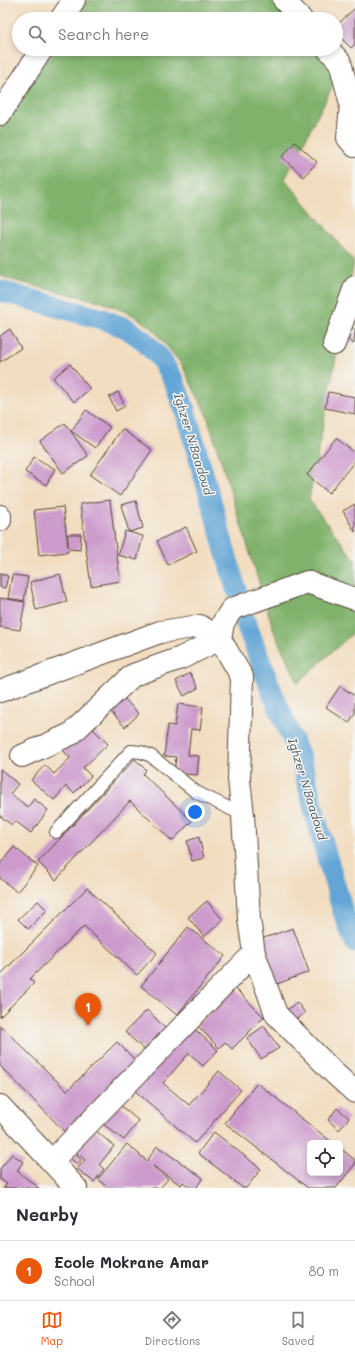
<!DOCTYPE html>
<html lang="en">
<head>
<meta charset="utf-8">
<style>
  :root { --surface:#fff; --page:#f7f7f7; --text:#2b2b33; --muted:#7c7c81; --line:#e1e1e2; --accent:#ea580c }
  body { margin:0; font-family:Mali,sans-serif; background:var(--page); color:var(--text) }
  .controls { position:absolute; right:12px; bottom:12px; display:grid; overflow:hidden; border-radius:6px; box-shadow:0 2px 6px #0003 }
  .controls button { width:36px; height:36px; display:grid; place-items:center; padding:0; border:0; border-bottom:1px solid var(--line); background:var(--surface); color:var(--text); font:20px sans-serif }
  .you { position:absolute; left:195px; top:812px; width:14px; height:14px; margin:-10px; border:3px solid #fff; border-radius:50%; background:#1a73e8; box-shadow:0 0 0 6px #1a73e833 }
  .badge { display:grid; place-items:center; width:26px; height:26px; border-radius:50%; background:var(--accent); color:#fff; font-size:13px; font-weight:700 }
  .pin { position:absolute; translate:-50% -33px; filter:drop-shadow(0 1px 2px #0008) }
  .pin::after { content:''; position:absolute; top:21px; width:14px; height:12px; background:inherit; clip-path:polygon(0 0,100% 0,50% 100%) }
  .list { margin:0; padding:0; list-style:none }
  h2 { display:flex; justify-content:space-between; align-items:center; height:52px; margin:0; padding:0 16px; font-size:17px }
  h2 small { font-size:13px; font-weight:400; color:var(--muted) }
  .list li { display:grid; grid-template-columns:26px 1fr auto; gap:12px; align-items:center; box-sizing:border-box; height:60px; padding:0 16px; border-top:1px solid var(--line) }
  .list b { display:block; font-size:15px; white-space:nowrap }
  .list p { margin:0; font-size:13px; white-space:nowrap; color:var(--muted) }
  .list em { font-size:13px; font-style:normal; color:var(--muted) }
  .icon { flex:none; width:22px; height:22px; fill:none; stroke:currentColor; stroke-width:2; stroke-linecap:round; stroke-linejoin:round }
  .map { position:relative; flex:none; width:355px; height:1188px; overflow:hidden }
  .search { position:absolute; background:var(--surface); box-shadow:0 2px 6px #0003; left:12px; right:12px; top:12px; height:44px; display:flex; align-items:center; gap:10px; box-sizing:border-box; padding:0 14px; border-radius:22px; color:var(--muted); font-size:15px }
  .sheet { height:112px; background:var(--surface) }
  nav { display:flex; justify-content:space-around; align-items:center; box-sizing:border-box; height:56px; border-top:1px solid var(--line); background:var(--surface); font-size:11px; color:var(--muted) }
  nav a { display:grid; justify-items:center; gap:2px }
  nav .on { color:var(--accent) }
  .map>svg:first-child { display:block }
</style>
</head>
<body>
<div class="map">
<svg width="355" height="1188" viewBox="0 0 355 1188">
  <rect width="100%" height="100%" fill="#f6f6f2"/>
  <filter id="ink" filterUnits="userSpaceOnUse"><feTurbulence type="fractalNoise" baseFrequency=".025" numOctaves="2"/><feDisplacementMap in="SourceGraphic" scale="8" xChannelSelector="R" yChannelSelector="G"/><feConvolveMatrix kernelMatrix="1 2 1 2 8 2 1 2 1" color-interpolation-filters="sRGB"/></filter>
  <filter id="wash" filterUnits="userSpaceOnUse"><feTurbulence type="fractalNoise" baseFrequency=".012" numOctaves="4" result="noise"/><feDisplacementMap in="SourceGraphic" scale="16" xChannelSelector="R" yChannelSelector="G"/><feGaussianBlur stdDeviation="0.9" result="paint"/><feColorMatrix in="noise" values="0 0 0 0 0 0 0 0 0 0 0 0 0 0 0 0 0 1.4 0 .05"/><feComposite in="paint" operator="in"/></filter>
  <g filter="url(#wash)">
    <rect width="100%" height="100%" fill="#f2ddc0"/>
    <path fill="#80b26c" stroke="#5e6e45" d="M87,0H271L288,19H74Z
      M54,49H316L339,74L285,179L354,262L309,500L355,560V631L298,683L275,634L207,416L182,365L152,328L131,314L102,302L43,288L8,279L0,275V129Z"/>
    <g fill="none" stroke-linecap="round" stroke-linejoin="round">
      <path stroke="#62a5d6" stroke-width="21" d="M0,291L102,319L126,328L143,340L160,358L174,381L186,413L236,589
        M243,615L271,690L301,759L320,833L343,912L355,942"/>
    </g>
    <g id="blocks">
      <path fill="#cc9acc" d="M355,8V44L351,48L336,33V26Z
        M295,142L317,162L304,177L282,157Z
        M348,324L355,330L354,344L341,334Z
        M10,329L21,348L0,362V336Z
        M70,364L90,389L74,402L53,378Z
        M118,392L125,406L116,411L109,397Z
        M328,392L355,397V414L325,408Z
        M86,410L110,427L95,448L71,431Z
        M65,423L88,456L63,473L40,441Z
        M122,429L152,450L120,496L90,475Z
        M336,438L355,453V461L329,493L307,475Z
        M34,457L55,469L46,485L25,472Z
        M110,500L120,581L91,586L80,504Z
        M136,501L143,528L129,532L121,505Z
        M355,504V532L343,511Z
        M63,507L68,547V534H81L80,550L68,549V552L39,555L34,510Z
        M186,527L197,551L168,565L157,541Z
        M125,531L143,536L137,560L118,555Z
        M0,574L8,576L5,588L0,587Z
        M60,574L67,602L36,610L30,582Z
        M12,575L28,577L24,601L8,598Z
        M0,598L25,602L20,630L0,627Z
        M190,673L198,688L184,696L176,681Z
        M340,686L355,696V713L349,723L326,707Z
        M120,694L139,714L125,727L106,706Z
        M178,704L203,707L200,730L191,729L188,755L199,756L197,775L174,773L176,757L164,756L168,725L175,726Z
        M88,724L108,744L83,768L91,776L74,793L66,786L54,800L31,780L45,765L54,774L70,758L62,749Z
        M135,759L146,770L143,774L192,821L172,841L130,801L56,880L38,862Z
        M0,769L18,784L10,794L28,807L34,799L48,810L31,833L15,821L12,825L0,816Z
        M199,837L204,858L192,861L187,841Z
        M14,847L38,866L17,892L0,878V864Z
        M87,888L157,953L137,975L84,926L30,979L34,983L0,1017V975Z
        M38,901L47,910L28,929L18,919Z
        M207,901L223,920L204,937L188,917Z
        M188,927L225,956L177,1015L141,986Z
        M293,928L309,972L277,984L261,939Z
        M235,988L264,1017L232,1049L225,1042L219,1048L197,1025Z
        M297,1002L305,1013L290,1024L282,1014Z
        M147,1010L170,1033L149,1054L125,1032Z
        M0,1025L67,1091L117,1042L139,1064L68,1135L0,1066Z
        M190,1025L218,1050L203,1066L189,1053L163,1083L189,1105L219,1071L241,1090L195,1143L134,1090Z
        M264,1026L279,1048L261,1059L247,1038Z
        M257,1083L333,1143H310V1173H340V1148L355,1160V1164L336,1188H308L225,1123Z
        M115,1101L139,1121L124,1140L99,1121Z
        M337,1108L349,1118L339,1130L328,1120Z
        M90,1126L114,1146L99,1165L104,1169L94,1182L77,1169L85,1160L72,1150Z
        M214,1132L261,1169L246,1188H243L198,1153Z
        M127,1144L147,1161L157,1146L203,1178L196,1188H191L183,1182L181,1185L153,1166L168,1179L160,1188H122L120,1186L119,1188H108L98,1179Z
        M70,1149L81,1160L77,1165L66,1154Z
        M12,1154L23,1162L17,1171L39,1188H3L7,1184L0,1179V1169Z"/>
    </g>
  </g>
  <g filter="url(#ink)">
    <use href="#blocks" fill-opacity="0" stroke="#564536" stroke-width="1"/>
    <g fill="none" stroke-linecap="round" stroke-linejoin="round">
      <g stroke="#564536" stroke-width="14">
        <path id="lane" d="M56,832L131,751L141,752L151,756L196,792L243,815"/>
      </g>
      <g stroke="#564536" stroke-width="24">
        <path id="street" d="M284,0L301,19
          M61,19L74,0
          M328,49L340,62L351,104L348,138L355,146
          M0,114L42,49
          M334,344L355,287
          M0,520V516
          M0,691L160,632L200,626L220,639L242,677L239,780L243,815L249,919L254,953
          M22,756L71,734L133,675L181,658L220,639L223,623L232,609L307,582L355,599
          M0,1106L76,1188
          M52,1161L254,953L276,1014L334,1073L355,1092"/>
      </g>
      <use href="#lane" stroke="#fff" stroke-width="12"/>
      <use href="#street" stroke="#fff" stroke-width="22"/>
    </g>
  </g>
  <g text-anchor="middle" stroke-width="3" stroke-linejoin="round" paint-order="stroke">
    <g font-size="12" font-style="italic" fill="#49555e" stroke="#f6f6f2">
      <text transform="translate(193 444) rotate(73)" y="4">Ighzer N'Baadoud</text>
      <text transform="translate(307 789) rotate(73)" y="4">Ighzer N'Baadoud</text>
    </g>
  </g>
</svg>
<div class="controls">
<button><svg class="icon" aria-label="locate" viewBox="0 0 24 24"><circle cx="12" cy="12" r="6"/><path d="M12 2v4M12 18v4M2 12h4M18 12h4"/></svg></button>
</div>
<div class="you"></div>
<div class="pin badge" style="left:88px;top:1026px">1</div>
<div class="search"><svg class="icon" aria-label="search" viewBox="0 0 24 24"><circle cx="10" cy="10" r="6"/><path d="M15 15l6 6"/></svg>Search here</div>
</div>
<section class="sheet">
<h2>Nearby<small></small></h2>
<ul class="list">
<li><span class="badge">1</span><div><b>Ecole Mokrane Amar</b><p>School</p></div><em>80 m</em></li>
</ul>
</section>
<nav>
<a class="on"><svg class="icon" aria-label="map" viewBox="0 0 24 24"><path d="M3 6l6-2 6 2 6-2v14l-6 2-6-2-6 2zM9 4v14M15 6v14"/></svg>Map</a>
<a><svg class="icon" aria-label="directions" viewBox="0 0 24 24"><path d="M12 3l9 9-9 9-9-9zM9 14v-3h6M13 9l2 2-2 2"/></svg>Directions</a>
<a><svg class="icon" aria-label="saved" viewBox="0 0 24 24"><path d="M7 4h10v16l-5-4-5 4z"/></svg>Saved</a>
</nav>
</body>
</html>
